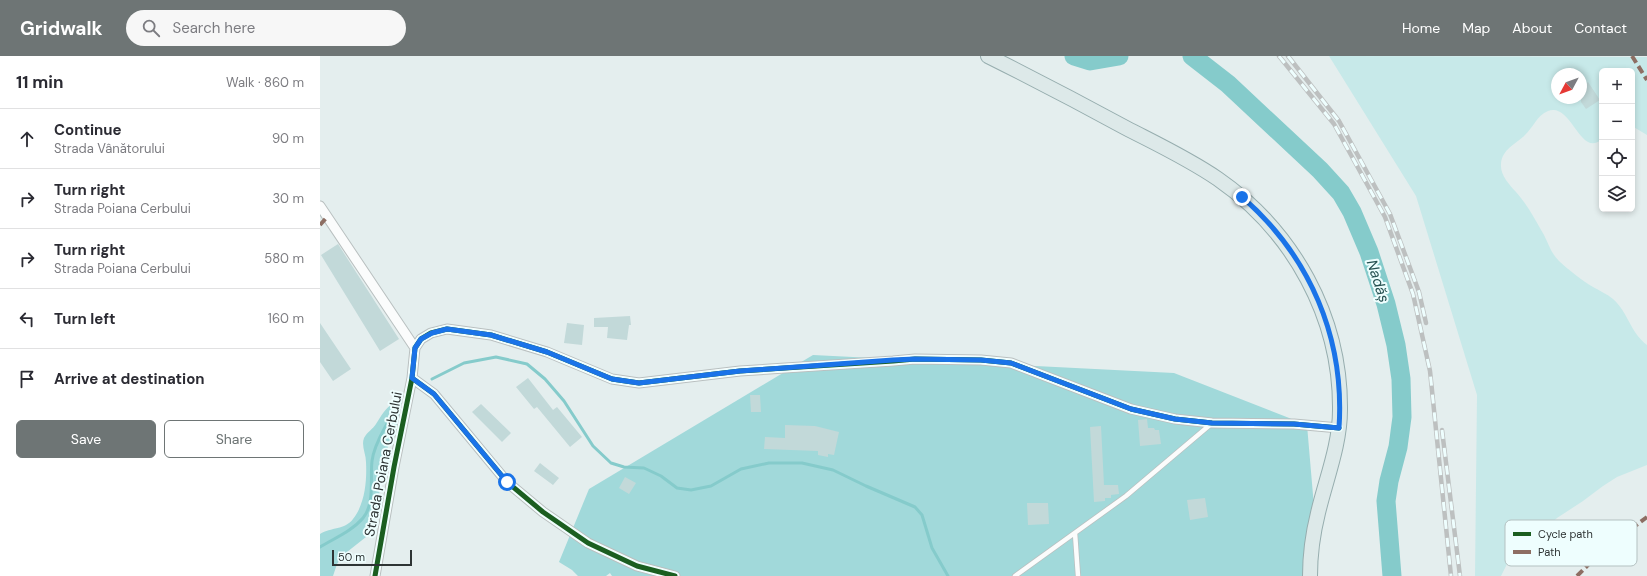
<!DOCTYPE html>
<html lang="en">
<head>
<meta charset="utf-8">
<style>
  :root { --surface:#fff; --page:#f7f7f7; --text:#2b2b33; --muted:#7c7c81; --line:#e1e1e2; --accent:#6e7575 }
  body { margin:0; font-family:"DM Sans",sans-serif; background:var(--page); color:var(--text) }
  .controls { position:absolute; right:12px; top:12px; display:grid; overflow:hidden; border-radius:6px; box-shadow:0 2px 6px #0003 }
  .controls button { width:36px; height:36px; display:grid; place-items:center; padding:0; border:0; border-bottom:1px solid var(--line); background:var(--surface); color:var(--text); font:20px sans-serif }
  .compass { position:absolute; left:1231px; top:12px; width:36px; height:36px; border-radius:50%; background:var(--surface); box-shadow:0 2px 6px #0003; rotate:229deg }
  .scale { position:absolute; left:12px; bottom:10px; width:80px; box-sizing:border-box; padding-left:4px; border:2px solid #2e3434; border-top:0; font-size:11px; line-height:14px; white-space:nowrap; color:#2e3434; -webkit-text-stroke:3px #eefefe; paint-order:stroke }
  .stop { position:absolute; width:12px; height:12px; margin:-9px; border:3px solid #1a73e8; border-radius:50%; background:#fff }
  .stop.end { background:#1a73e8; border-color:#fff; box-shadow:0 1px 4px #0008 }
  .list { margin:0; padding:0; list-style:none }
  h2 { display:flex; justify-content:space-between; align-items:center; height:52px; margin:0; padding:0 16px; font-size:17px }
  h2 small { font-size:13px; font-weight:400; color:var(--muted) }
  .list li { display:grid; grid-template-columns:26px 1fr auto; gap:12px; align-items:center; box-sizing:border-box; height:60px; padding:0 16px; border-top:1px solid var(--line) }
  .list b { display:block; font-size:15px; white-space:nowrap }
  .list p { margin:0; font-size:13px; white-space:nowrap; color:var(--muted) }
  .list em { font-size:13px; font-style:normal; color:var(--muted) }
  .actions { display:flex; gap:8px; padding:12px 16px }
  .actions a { flex:1; padding:9px 0; border:1px solid var(--accent); border-radius:6px; text-align:center; font-size:14px; color:var(--accent) }
  .actions .main { background:var(--accent); color:#fff }
  .icon { flex:none; width:22px; height:22px; fill:none; stroke:currentColor; stroke-width:2; stroke-linecap:round; stroke-linejoin:round }
  .map { position:relative; flex:none; width:1327px; height:520px; overflow:hidden }
  header { display:flex; align-items:center; gap:24px; box-sizing:border-box; height:56px; padding:0 20px; background:var(--accent); color:#fff }
  header strong { font-size:19px }
  nav { display:flex; gap:22px; margin-inline-start:auto; font-size:14px }
  .search { width:280px; height:36px; background:var(--page); display:flex; align-items:center; gap:10px; box-sizing:border-box; padding:0 14px; border-radius:22px; color:var(--muted); font-size:15px }
  main { display:flex }
  aside { flex:1; background:var(--surface) }
  .map>svg:first-child { display:block }
</style>
</head>
<body>
<header>
<strong>Gridwalk</strong>
<div class="search"><svg class="icon" aria-label="search" viewBox="0 0 24 24"><circle cx="10" cy="10" r="6"/><path d="M15 15l6 6"/></svg>Search here</div>
<nav><a>Home</a><a>Map</a><a>About</a><a>Contact</a></nav>
</header>
<main>
<aside>
<h2>11 min<small>Walk · 860 m</small></h2>
<ul class="list">
<li><svg class="icon" aria-label="ahead" viewBox="0 0 24 24"><path d="M12 20V5M6 11l6-6 6 6"/></svg><div><b>Continue</b><p>Strada Vânătorului</p></div><em>90 m</em></li>
<li><svg class="icon" aria-label="right" viewBox="0 0 24 24"><path d="M7 20v-9h11M14 6l5 5-5 5"/></svg><div><b>Turn right</b><p>Strada Poiana Cerbului</p></div><em>30 m</em></li>
<li><svg class="icon" aria-label="right" viewBox="0 0 24 24"><path d="M7 20v-9h11M14 6l5 5-5 5"/></svg><div><b>Turn right</b><p>Strada Poiana Cerbului</p></div><em>580 m</em></li>
<li><svg class="icon" aria-label="left" viewBox="0 0 24 24"><path d="M17 20v-9H6M10 6l-5 5 5 5"/></svg><div><b>Turn left</b></div><em>160 m</em></li>
<li><svg class="icon" aria-label="arrive" viewBox="0 0 24 24"><path d="M6 21V4h12l-3 4 3 4H6"/></svg><div><b>Arrive at destination</b></div></li>
</ul>
<div class="actions"><a class="main">Save</a><a>Share</a></div>
</aside>
<div class="map">
<svg width="1327" height="520" viewBox="0 0 1327 520">
  <rect width="100%" height="100%" fill="#e4eeee"/>
  <path fill="#c7e9e9" fill-rule="evenodd" d="M1009,0L1327,1V79L1312,70V15H1282V83C1260,103 1252,46 1228,55C1217,59 1213,72 1205,79C1196,88 1182,93 1181,108C1180,119 1189,128 1196,136C1207,148 1216,165 1224,179C1229,189 1231,197 1239,205C1249,214 1261,224 1273,231C1280,235 1287,238 1293,243C1308,256 1310,276 1327,289V409L1297,421L1283,430L1263,445L1237,462L1194,500L1188,506L1181,520H1155L1157,339L1096,140ZM1237,18H1261V42H1237Z"/>
  <path fill="#a1d9da" d="M493,299L854,317L987,369L998,497L997,520H292L290,517L286,520H258L252,514L239,506L269,433Z
    M74,347L78,349L81,353L78,366L63,403L57,459L46,481L27,496L21,502L17,508L13,520H0V478C11,471 25,474 33,463C45,448 47,425 46,406C46,398 41,390 44,382C47,376 53,373 56,368C62,359 64,353 74,347Z"/>
  <g fill="none" stroke-linecap="round" stroke-linejoin="round">
    <path stroke="#85cbcb" stroke-width="3" d="M112,323L144,307L176,301L207,308L225,323L244,345L273,390L291,407L304,411L324,412L341,420L357,432L371,434L391,430L421,413L449,407H482L513,414L546,430L595,451L602,459L612,492L628,520
      M0,491C15,482 32,475 43,462C55,448 50,422 52,405C54,388 73,354 85,343"/>
    <path stroke="#85cbcb" stroke-width="19" d="M754,0L770,5L799,0
      M872,0L908,28L1000,114L1021,137L1032,156L1049,196L1066,248L1076,289L1081,323L1082,361L1078,391L1069,425L1066,445L1072,520"/>
  </g>
  <path fill="#c2d9d9" d="M1268,26L1280,44L1266,53L1261,46V31Z
    M18,188L79,283L60,295L1,199Z
    M310,260L311,269H309L307,284L287,282L288,271H274V262Z
    M0,267L31,313L13,325L0,306Z
    M247,267L264,269L262,289L244,287Z
    M208,322L233,354L237,351L262,381L250,391L217,351L214,353L196,331Z
    M430,339H440L441,356H431Z
    M161,348L191,377L182,386L152,356Z
    M827,363L828,372H834L835,374H839L841,388L820,390L818,364Z
    M465,369L495,370L519,376L514,399L508,398V401L498,399V395L444,393L445,381L465,382Z
    M781,370L784,429H798L799,438L791,439V442H785V445L774,446L770,371Z
    M220,407L239,422L233,429L214,415Z
    M305,421L316,427L309,438L299,432Z
    M885,442L888,461L870,464L867,444Z
    M707,447H728L729,468L708,469Z"/>
  <g fill="none" stroke-linecap="round" stroke-linejoin="round">
    <g stroke="#b9c0c0" stroke-width="6">
      <path id="service" d="M755,477L758,520
        M695,520L806,440L891,368"/>
    </g>
    <g stroke="#b9c0c0" stroke-width="11">
      <path id="minor" d="M0,150L95,292
        M92,322L114,338L187,426L223,456L268,487L317,510L355,520
        M55,520L74,411L92,322L95,292L101,283L111,277L127,273L171,279L227,296L292,323L319,327L420,315L573,305L595,303L661,304L691,307L811,353L855,363L892,367L974,368L1019,372"/>
    </g>
    <g stroke="#96adae" stroke-width="16">
      <path id="primary" d="M668,0C714,23 760,47 806,72C837,88 869,103 898,123C973,175 1021,261 1020,354C1020,389 1006,423 998,457C993,477 990,499 990,520"/>
    </g>
    <use href="#service" stroke="#fbfcfc" stroke-width="4.5"/>
    <use href="#minor" stroke="#fbfcfc" stroke-width="9"/>
    <use href="#primary" stroke="#dde9e9" stroke-width="14"/>
    <g stroke="#bdc0c0" stroke-width="4.5">
      <path id="rail" d="M959,0L1014,68L1065,161L1093,238L1110,315L1131,520
        M968,0L1019,65L1070,158L1099,236L1106,267
        M1122,374L1140,520"/>
    </g>
    <use href="#rail" stroke="#eefefe" stroke-width="3" stroke-dasharray="9" stroke-linecap="butt"/>
    <path stroke="#8d6e63" stroke-width="4" stroke-dasharray="8 4" stroke-linecap="butt" d="M1312,0L1327,24
      M0,169L8,160
      M1257,520L1282,495L1327,461"/>
    <g stroke="#eefefe" stroke-width="8">
      <path id="cycleway" d="M92,322L114,338L187,426L223,456L268,487L317,510L355,520
        M55,520L74,411L92,322L95,292L101,283L111,277L127,273L171,279L227,296L292,323L319,327L420,315L573,305L595,303L661,304L691,307L811,353L855,363L892,367L974,368L1019,372"/>
    </g>
    <use href="#cycleway" stroke="#1b5e20" stroke-width="5"/>
  </g>
  <g fill="none" stroke-linecap="round" stroke-linejoin="round">
    <path stroke="#1a73e8" stroke-width="5" d="M187,426L114,338L92,322L95,292L101,283L112,277L127,273L171,279L227,296L292,323L319,327L420,315L573,304L595,303L661,304L691,307L811,353L855,363L892,367L974,368L1019,372C1025,282 990,200 922,141"/>
  </g>
  <g text-anchor="middle" stroke-width="4" stroke-linejoin="round" paint-order="stroke">
    <g font-size="14" fill="#2e3434" stroke="#eefefe">
      <text transform="translate(63 408) rotate(-79)" y="5">Strada Poiana Cerbului</text>
    </g>
    <g font-size="15" font-style="italic" fill="#265151" stroke="#eefefe">
      <text transform="translate(1058 225) rotate(72)" y="5">Nadăș</text>
    </g>
  </g>
  <rect x="1185" y="464" width="132" height="46" rx="6" fill="#eefefe" stroke="#b4c1c1" stroke-width="1"/>
  <rect x="1193" y="476" width="18" height="4" fill="#1b5e20"/>
  <rect x="1193" y="494" width="18" height="4" fill="#8d6e63"/>
  <g font-size="11" fill="#2e3434">
    <text x="1218" y="482">Cycle path</text>
    <text x="1218" y="500">Path</text>
  </g>
</svg>
<div class="controls">
<button>+</button>
<button>−</button>
<button><svg class="icon" aria-label="locate" viewBox="0 0 24 24"><circle cx="12" cy="12" r="6"/><path d="M12 2v4M12 18v4M2 12h4M18 12h4"/></svg></button>
<button><svg class="icon" aria-label="layers" viewBox="0 0 24 24"><path d="M12 4l9 5-9 5-9-5zM3 14l9 5 9-5"/></svg></button>
</div>
<svg class="compass" viewBox="-18 -18 36 36"><path d="M0-13l5 13h-10z" fill="#e53935"/><path d="M0 13l5-13h-10z" fill="#7c7c81"/></svg>
<div class="scale">50 m</div>
<div class="stop" style="left:187px;top:426px"></div>
<div class="stop end" style="left:922px;top:141px"></div>
</div>
</main>
</body>
</html>
